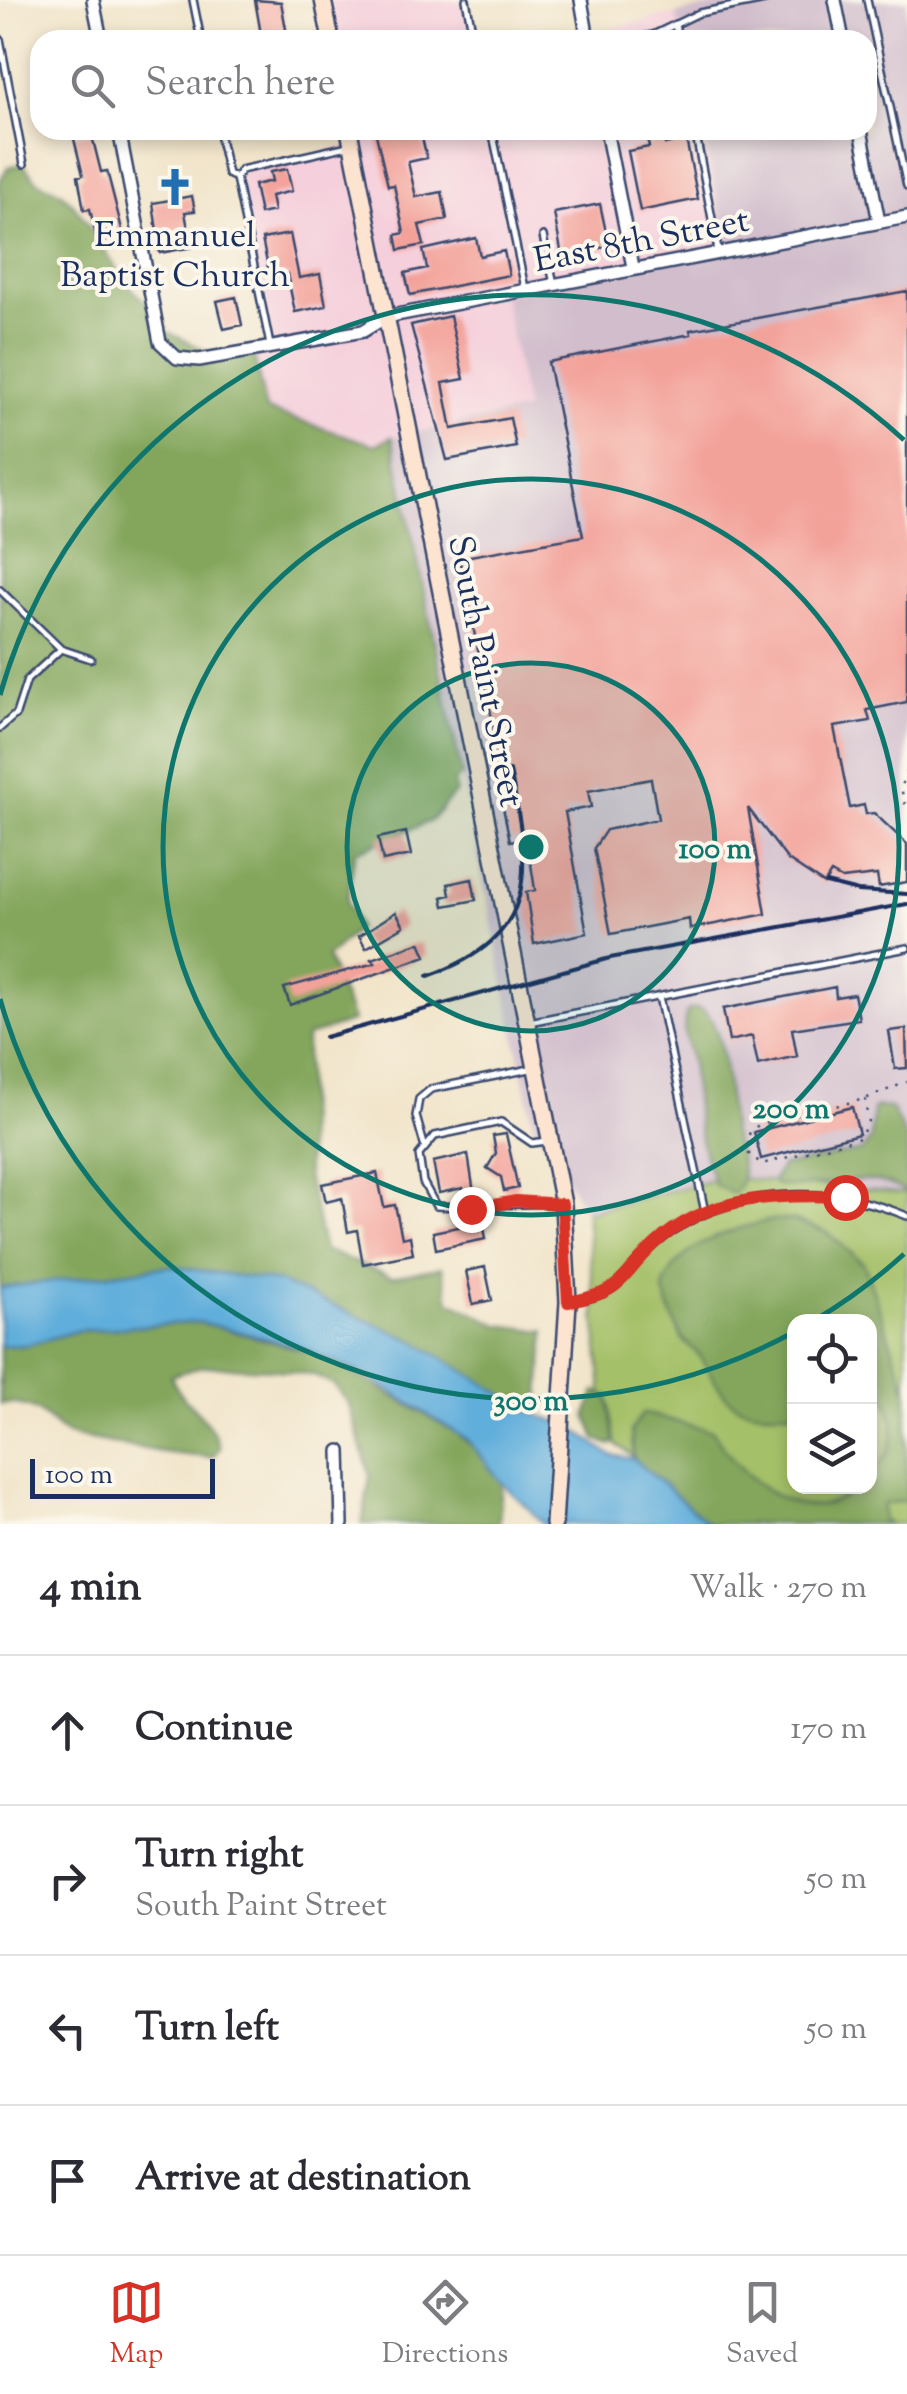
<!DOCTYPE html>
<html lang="en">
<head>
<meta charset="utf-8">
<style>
  :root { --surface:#fff; --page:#f7f7f7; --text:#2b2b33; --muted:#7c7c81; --line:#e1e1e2; --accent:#d93025 }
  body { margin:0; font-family:"Sorts Mill Goudy",serif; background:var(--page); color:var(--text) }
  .controls { position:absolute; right:30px; bottom:30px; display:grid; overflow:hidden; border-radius:20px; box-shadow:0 5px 15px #0003 }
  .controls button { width:90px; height:90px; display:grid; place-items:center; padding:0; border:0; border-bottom:2px solid var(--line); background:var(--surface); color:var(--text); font:50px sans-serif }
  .scale { position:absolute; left:30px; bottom:25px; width:185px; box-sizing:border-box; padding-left:10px; border:5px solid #1b2f5e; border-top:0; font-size:28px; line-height:35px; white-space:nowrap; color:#1b2f5e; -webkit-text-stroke:8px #fbf7ec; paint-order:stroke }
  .stop { position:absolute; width:30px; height:30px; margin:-22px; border:8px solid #d93025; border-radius:50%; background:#fff }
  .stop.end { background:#d93025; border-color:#fff; box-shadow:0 2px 10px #0008 }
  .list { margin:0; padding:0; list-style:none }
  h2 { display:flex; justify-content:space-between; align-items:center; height:130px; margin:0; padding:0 40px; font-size:42px }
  h2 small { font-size:32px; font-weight:400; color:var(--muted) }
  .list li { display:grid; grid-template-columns:65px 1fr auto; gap:30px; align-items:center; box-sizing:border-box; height:150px; padding:0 40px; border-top:2px solid var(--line) }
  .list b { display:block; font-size:38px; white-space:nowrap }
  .list p { margin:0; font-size:32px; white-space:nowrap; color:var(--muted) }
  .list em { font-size:32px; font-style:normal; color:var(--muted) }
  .icon { flex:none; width:55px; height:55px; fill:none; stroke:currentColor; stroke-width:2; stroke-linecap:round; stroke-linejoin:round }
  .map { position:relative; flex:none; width:907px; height:1524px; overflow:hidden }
  .search { position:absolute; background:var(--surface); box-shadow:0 5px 15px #0003; left:30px; right:30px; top:30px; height:110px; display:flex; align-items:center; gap:25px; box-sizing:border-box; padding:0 35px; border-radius:30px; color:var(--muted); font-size:38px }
  .sheet { height:730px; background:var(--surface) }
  nav { display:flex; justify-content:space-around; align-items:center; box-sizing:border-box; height:140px; border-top:2px solid var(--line); background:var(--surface); font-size:28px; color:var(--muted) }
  nav a { display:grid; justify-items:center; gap:5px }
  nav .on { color:var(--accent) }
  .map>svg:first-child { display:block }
</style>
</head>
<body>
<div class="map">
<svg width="907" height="1524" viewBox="0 0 907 1524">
  <rect width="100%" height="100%" fill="#fbf7ec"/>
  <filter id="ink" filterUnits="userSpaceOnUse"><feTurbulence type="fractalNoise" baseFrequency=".01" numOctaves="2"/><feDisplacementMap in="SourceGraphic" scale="20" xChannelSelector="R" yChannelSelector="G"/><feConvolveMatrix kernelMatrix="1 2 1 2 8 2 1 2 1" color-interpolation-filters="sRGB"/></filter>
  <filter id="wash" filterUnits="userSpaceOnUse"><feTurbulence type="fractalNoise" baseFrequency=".0048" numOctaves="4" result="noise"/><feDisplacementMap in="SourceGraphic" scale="40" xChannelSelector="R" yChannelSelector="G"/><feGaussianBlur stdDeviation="2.25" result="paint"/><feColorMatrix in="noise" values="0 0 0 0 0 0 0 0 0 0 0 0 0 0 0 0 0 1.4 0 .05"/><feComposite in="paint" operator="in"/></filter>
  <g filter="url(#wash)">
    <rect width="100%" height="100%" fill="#f1e4c9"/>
    <path fill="#f5cfdb" d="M323,0H466L474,40H331Z
      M676,14L682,40H588L587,33Z
      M349,130H492L494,137L528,130H702L728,249L503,294L526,410L392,437L338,465L266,415L253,351L270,348L236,178L241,170L352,145Z"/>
    <path fill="#d1bdcc" d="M745,0H907V1194L725,1177L586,1212L533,1124L392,437L526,410L503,294L728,249L702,130H867V40H682L676,14Z"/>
    <path fill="#a4c067" stroke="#607862" stroke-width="2.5" fill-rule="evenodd" d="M725,1177L907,1194V1524H728L606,1437L586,1212ZM794,1322H870V1486H794Z"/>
    <path fill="#83a65c" stroke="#4f6a5d" stroke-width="2.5" d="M24,164C44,195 48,180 65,196C100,230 109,274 154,309L158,327L219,357L253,351L266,410L375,445L392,437L462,776L454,781L456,792L431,821L355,852L347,901L358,928L327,957L353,1021L306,1037L307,1175L324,1250L392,1277L442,1267L449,1300L499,1325L545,1331L539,1411L170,1266L0,1288V180L8,167Z
      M699,1008C727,1020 727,1101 731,1127C734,1150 753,1173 733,1194L715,1185C696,1137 697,1113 691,1063C689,1043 679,1030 688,1010Z
      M878,1107L891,1108L907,1140V1193C866,1164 821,1194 776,1185L773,1180L782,1166L862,1151L871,1138L873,1109Z
      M773,1220H792L827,1232L864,1264L907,1390V1501L883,1504L882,1520L889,1524H709L634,1459L631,1431L643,1413L713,1431C732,1466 782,1515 826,1504C843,1500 853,1487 870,1486C870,1470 881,1466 888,1452C899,1429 890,1393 870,1378V1322H794V1412C733,1413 731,1409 701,1358C697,1351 689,1347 684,1341C674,1327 669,1305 663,1289C676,1244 731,1229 773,1220Z
      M199,1322L324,1356L457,1433L482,1454L502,1483L499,1524H362L370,1476L348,1402L334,1385L314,1375L270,1369L203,1366L171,1376C180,1404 209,1412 220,1448L212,1457C167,1455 119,1444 75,1436C47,1431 49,1400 0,1404V1346L27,1345L76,1331Z
      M595,1391L608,1396L615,1441L611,1445L596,1439L587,1416Z"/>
    <path fill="#61aedb" stroke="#3e6e9c" stroke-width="2.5" d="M170,1266L279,1282L415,1341L533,1413L574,1429L611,1455L634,1459L709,1524H544L502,1483L468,1440L365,1375L297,1346L199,1322L76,1331L27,1345L0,1346V1288Z"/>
    <g id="blocks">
      <path fill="#f3a29a" d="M255,0L281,2L288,40H262Z
        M375,130H420L427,158L408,162L416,197L442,192L447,219L419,225L424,245L399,250L396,235L404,233L394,185L388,186Z
        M662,130L665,144L686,139L698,199L640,211L628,151L649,147L646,133Z
        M91,132L101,172L107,171L126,245L99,249L90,209L84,210L78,176L83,175L73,135Z
        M287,169L292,191L271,196L274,211L260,214L254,185L272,181L270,172Z
        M192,196L195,211L185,212L189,235L197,234L199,246L160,253L153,203Z
        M600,204L609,246L562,256L554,213Z
        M290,234L299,278L320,274L326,306L295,312L287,274L270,277L262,239Z
        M476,238L480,256L504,251L509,275L410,295L405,273L427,268L423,250Z
        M907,291V702L867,710L870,721L834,727L850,808L864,805L866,814L874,813L907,844V882L879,887L877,875L842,879L831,873L824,884L788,860L748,808L766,914L690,929L689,919L611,934L594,848L606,830L658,819L651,779L588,791L591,807L565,812L587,933L534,944L526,892L535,890L527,838L510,841L496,774L503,772L459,558L583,536L548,362L691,334L690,330Z
        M236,297L242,325L224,329L217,301Z
        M450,316L464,379L443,383L452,429L510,418L516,447L447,460L411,325Z
        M406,832L411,855L383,861L378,838Z
        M472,879L476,900L444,906L442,897L450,895L448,884Z
        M396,912L404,926L366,948L359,936Z
        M420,942L426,956L290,1005L284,988L375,963L372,959Z
        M835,987L836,997L854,994L859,1019L792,1029L797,1056L758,1065L752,1036L729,1041L723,1009Z
        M906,1029L907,1068L895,1069L889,1031Z
        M852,1107L859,1134L761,1159L754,1132Z
        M506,1134L518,1188L504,1191L501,1177L487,1168L496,1153L493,1136Z
        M468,1154L474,1193L464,1194L463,1188L439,1193L433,1162Z
        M377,1173L384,1207L395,1205L402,1238L410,1236L413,1254L363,1264L357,1230L348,1232L342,1198L326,1202L322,1184Z
        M483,1222L486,1239L436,1249L433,1232Z
        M485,1267L492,1300L473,1304L466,1271Z"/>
    </g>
  </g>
  <g filter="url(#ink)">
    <use href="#blocks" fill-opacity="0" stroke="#3b4a6e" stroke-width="2.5"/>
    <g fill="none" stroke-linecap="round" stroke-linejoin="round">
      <g stroke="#3b4a6e" stroke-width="10">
        <path id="lane" d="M193,0L201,40
          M466,0L474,40
          M867,0L907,186
          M675,24L678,40
          M0,39L24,164
          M630,40L653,35L699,13L765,0
          M218,130L228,174L236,178
          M492,130L525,288
          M695,130L718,250
          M543,236L545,246
          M548,258L554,283
          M270,345L236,178L241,170L348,146
          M0,590L61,649L91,659
          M0,728L16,714L27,680L61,649
          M659,997L705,1212
          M529,1022L907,948
          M547,1141L532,1143L501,1122L435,1136L419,1155L423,1182L436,1206C478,1209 517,1201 560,1204
          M425,1148L416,1116L419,1099L431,1089L535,1068
          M573,1301C629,1292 620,1273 658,1242C726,1186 828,1183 907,1216"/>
      </g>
      <g stroke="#3b4a6e" stroke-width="16">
        <path id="street" d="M93,0L101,40
          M581,0L588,40
          M835,0L843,40
          M119,130L160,342L177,358L199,360L363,331L386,317L907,217
          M606,130L633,267
          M861,130L879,222
          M340,1451L342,1524"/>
      </g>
      <g stroke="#3b4a6e" stroke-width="20">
        <path id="secondary" d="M323,0L331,40
          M349,130L563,1204L568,1302L554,1524"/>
      </g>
      <path stroke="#3b4a6e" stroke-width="2.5" stroke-dasharray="2.5 8" stroke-linecap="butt" d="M907,772L901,788L907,812
        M865,1099L868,1121L860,1138L762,1164L749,1154L748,1135L759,1124L865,1099L907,1082"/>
      <use href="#lane" stroke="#fff" stroke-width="5"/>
      <use href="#street" stroke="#fff" stroke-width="11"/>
      <use href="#secondary" stroke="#fde4d1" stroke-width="15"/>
      <path stroke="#1b2f5e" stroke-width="4" d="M826,883L858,891L907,894
        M428,976C541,936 531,871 510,771
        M325,1037L610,958L907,904"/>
    </g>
  </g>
  <g fill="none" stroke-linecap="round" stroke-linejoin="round" filter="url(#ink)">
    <path stroke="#d93025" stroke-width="12" d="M471,1209L516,1201L562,1204L568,1302C625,1292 617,1280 655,1244C707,1195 778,1194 845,1197"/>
  </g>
  <circle cx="531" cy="847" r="184" fill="#0f766e" fill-opacity=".12"/>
  <g fill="none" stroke="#0f766e" stroke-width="5">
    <circle cx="531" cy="847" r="184"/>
    <circle cx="531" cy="847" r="368"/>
    <path d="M904 1254A552 552 0 0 1 815 1320M794 1332A552 552 0 0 1 0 999M0 695A552 552 0 0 1 904 440"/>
  </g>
  <defs>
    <g id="church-bare" transform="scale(3)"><path d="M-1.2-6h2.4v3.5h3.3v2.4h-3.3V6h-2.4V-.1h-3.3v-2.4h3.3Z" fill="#1f6fb2" stroke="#fbf7ec" stroke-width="2.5" paint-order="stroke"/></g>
  </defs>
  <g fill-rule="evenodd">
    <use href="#church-bare" x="175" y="187"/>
  </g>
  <g text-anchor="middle" stroke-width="8" stroke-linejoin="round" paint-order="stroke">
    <g font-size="35" fill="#1b2f5e" stroke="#fbf7ec">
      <text x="175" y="246">Emmanuel<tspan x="175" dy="40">Baptist Church</tspan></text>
    </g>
    <g font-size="35" fill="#1b2f5e" stroke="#fbf7ec">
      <text transform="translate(641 239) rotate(-11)" y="12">East 8th Street</text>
      <text transform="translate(487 671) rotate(79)" y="12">South Paint Street</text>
    </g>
  </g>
  <circle cx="531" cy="847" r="15" fill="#0f766e" stroke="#fbf7ec" stroke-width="5"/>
  <g font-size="30" text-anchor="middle" font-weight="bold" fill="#0f766e" stroke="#fbf7ec" stroke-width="8" stroke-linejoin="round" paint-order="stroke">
    <text x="715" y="858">100 m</text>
    <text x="791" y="1118">200 m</text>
    <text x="531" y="1410">300 m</text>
  </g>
</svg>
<div class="controls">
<button><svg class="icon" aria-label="locate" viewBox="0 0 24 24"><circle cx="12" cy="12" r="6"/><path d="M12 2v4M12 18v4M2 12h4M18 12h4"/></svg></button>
<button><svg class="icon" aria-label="layers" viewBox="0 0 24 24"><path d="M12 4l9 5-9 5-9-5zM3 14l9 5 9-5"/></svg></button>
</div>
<div class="scale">100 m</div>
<div class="stop" style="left:845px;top:1197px"></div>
<div class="stop end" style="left:471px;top:1209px"></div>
<div class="search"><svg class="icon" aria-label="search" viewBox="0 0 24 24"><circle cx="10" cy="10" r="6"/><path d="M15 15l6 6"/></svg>Search here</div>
</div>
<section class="sheet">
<h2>4 min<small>Walk · 270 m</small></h2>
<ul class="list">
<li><svg class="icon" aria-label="ahead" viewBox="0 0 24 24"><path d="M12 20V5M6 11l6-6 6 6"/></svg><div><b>Continue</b></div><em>170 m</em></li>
<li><svg class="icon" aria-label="right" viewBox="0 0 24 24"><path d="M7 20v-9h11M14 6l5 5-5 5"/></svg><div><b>Turn right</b><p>South Paint Street</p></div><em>50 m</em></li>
<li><svg class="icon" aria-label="left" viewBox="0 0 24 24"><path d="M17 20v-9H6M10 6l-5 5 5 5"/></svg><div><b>Turn left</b></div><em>50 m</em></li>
<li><svg class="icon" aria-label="arrive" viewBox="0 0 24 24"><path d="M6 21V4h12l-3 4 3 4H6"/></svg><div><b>Arrive at destination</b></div></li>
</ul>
</section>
<nav>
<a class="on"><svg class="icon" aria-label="map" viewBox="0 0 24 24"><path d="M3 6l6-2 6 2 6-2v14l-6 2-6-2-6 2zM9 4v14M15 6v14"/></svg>Map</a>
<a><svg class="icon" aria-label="directions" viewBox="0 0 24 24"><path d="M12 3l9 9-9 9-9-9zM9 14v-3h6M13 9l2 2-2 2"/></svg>Directions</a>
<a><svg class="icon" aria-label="saved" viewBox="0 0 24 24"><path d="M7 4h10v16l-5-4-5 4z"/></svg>Saved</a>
</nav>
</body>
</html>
